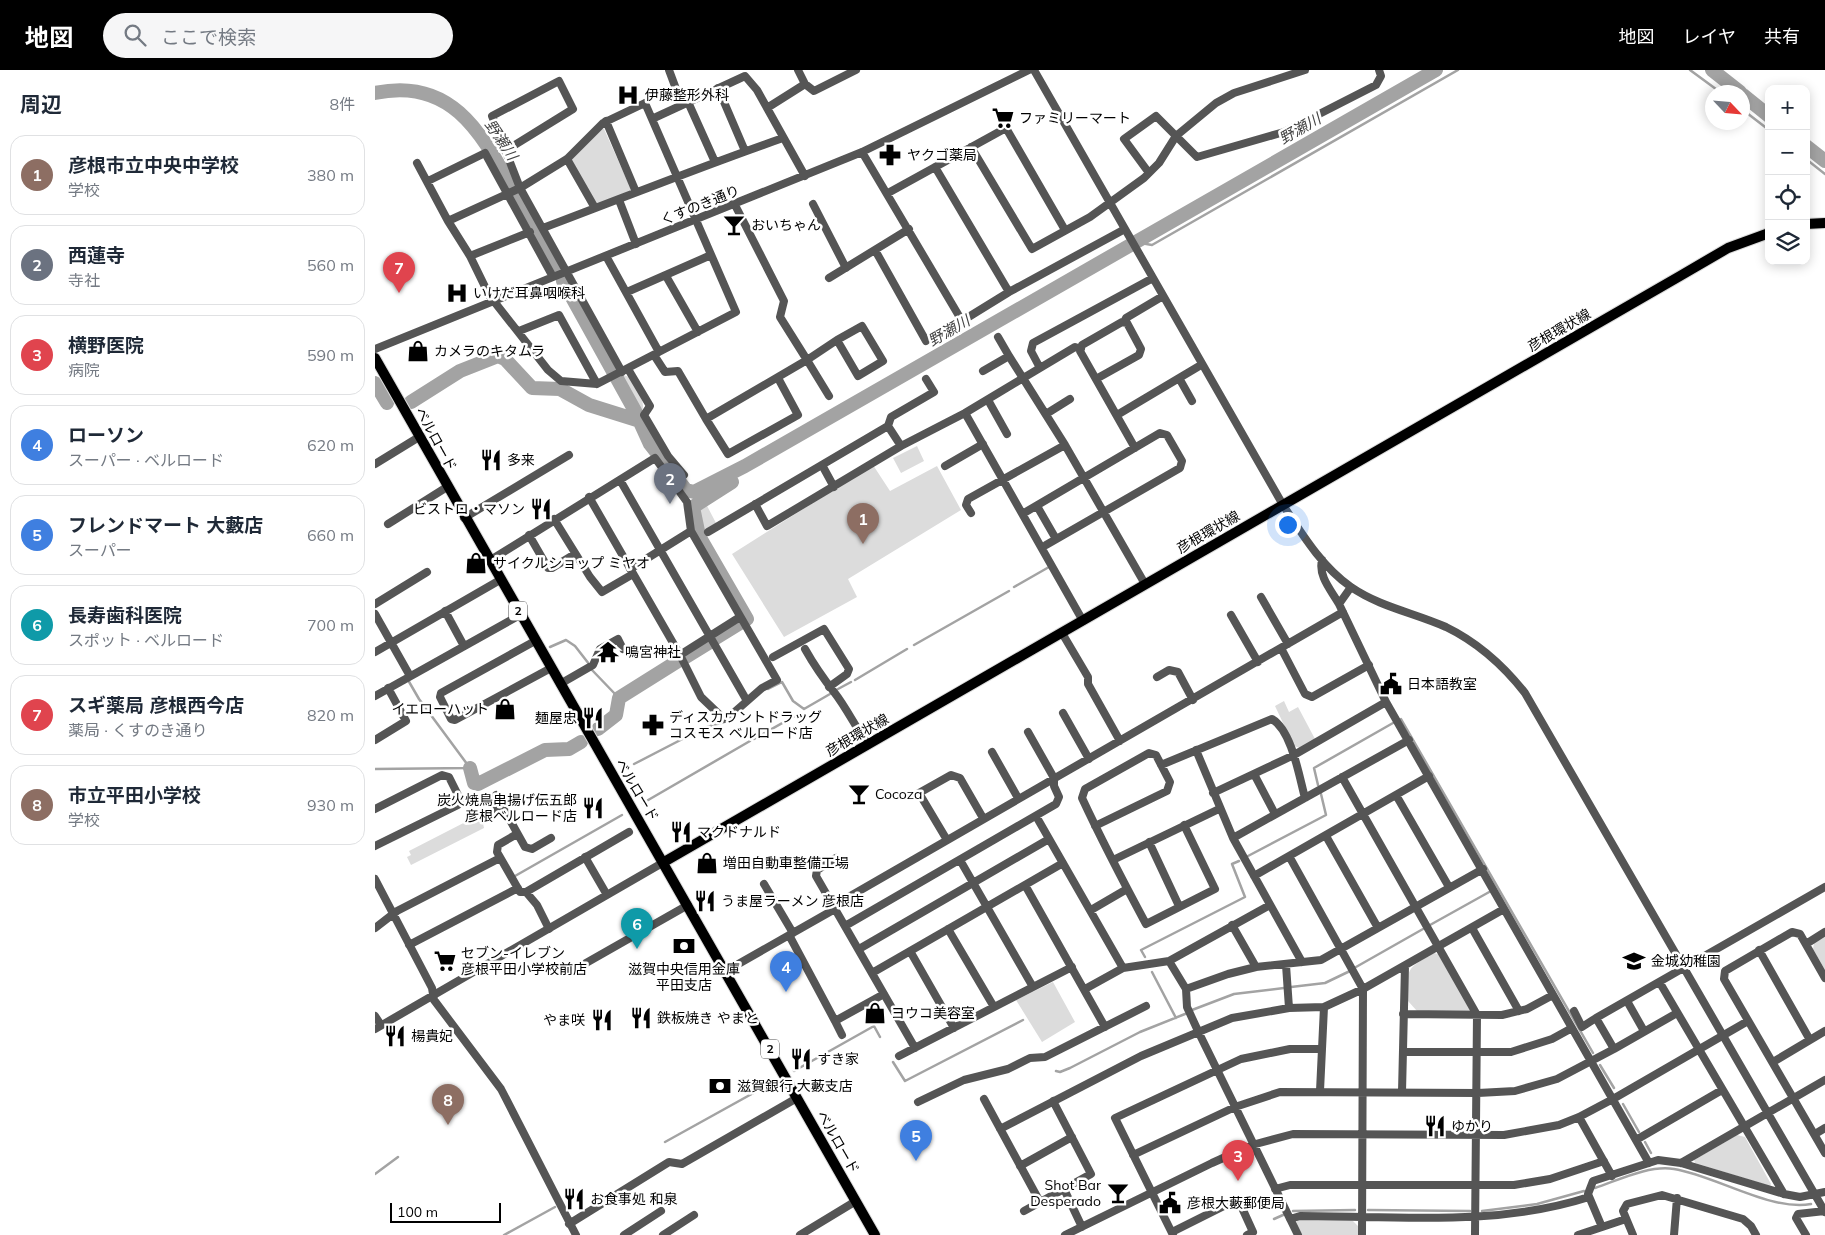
<!DOCTYPE html>
<html lang="ja">
<head>
<meta charset="utf-8">
<style>
  :root { --surface:#fff; --page:#f6f6f7; --text:#1f2937; --muted:#747a83; --line:#e0e1e3; --accent:#000 }
  body { margin:0; font-family:Mulish,"Noto Sans JP",sans-serif; background:var(--page); color:var(--text) }
  .controls { position:absolute; right:15px; top:15px; display:grid; overflow:hidden; border-radius:10px; box-shadow:0 2px 12px #0003 }
  .controls button { width:45px; height:45px; display:grid; place-items:center; padding:0; border:0; border-bottom:1px solid var(--line); background:var(--surface); color:var(--text); font:25px sans-serif }
  .compass { position:absolute; left:1330px; top:15px; width:45px; height:45px; border-radius:50%; background:var(--surface); box-shadow:0 2px 12px #0003; rotate:116deg }
  .scale { position:absolute; left:15px; bottom:12px; width:111px; box-sizing:border-box; padding-left:5px; border:2px solid #000; border-top:0; font-size:14px; line-height:18px; white-space:nowrap; color:#000; -webkit-text-stroke:4px #fff; paint-order:stroke }
  .you { position:absolute; left:912px; top:454px; width:18px; height:18px; margin:-12px; border:4px solid #fff; border-radius:50%; background:#1a73e8; box-shadow:0 0 0 8px #1a73e833 }
  .badge { display:grid; place-items:center; width:32px; height:32px; border-radius:50%; background:var(--accent); color:#fff; font-size:16px; font-weight:700 }
  .pin { position:absolute; translate:-50% -41px; filter:drop-shadow(0 1px 2px #0008) }
  .pin::after { content:''; position:absolute; top:26px; width:18px; height:15px; background:inherit; clip-path:polygon(0 0,100% 0,50% 100%) }
  .list { margin:0; padding:0; list-style:none }
  h2 { display:flex; justify-content:space-between; align-items:center; height:65px; margin:0; padding:0 20px; font-size:21px }
  h2 small { font-size:16px; font-weight:400; color:var(--muted) }
  .list li { display:grid; grid-template-columns:32px 1fr auto; gap:15px; align-items:center; box-sizing:border-box; height:80px; margin:0 10px 10px; padding:0 10px; border:1px solid var(--line); border-radius:15px }
  .list b { display:block; font-size:19px; white-space:nowrap }
  .list p { margin:0; font-size:16px; white-space:nowrap; color:var(--muted) }
  .list em { font-size:16px; font-style:normal; color:var(--muted) }
  .icon { flex:none; width:28px; height:28px; fill:none; stroke:currentColor; stroke-width:2; stroke-linecap:round; stroke-linejoin:round }
  .map { position:relative; flex:none; width:1450px; height:1165px; overflow:hidden }
  header { display:flex; align-items:center; gap:30px; box-sizing:border-box; height:70px; padding:0 25px; background:var(--accent); color:#fff }
  header strong { font-size:24px }
  nav { display:flex; gap:28px; margin-inline-start:auto; font-size:18px }
  .search { width:350px; height:45px; background:var(--page); display:flex; align-items:center; gap:12px; box-sizing:border-box; padding:0 18px; border-radius:28px; color:var(--muted); font-size:19px }
  main { display:flex }
  aside { flex:1; background:var(--surface) }
  .map>svg:first-child { display:block }
</style>
</head>
<body>
<header>
<strong>地図</strong>
<div class="search"><svg class="icon" aria-label="search" viewBox="0 0 24 24"><circle cx="10" cy="10" r="6"/><path d="M15 15l6 6"/></svg>ここで検索</div>
<nav><a>地図</a><a>レイヤ</a><a>共有</a></nav>
</header>
<main>
<aside>
<h2>周辺<small>8件</small></h2>
<ul class="list">
<li><span class="badge" style="background:#8d6e63">1</span><div><b>彦根市立中央中学校</b><p>学校</p></div><em>380 m</em></li>
<li><span class="badge" style="background:#6b7280">2</span><div><b>西蓮寺</b><p>寺社</p></div><em>560 m</em></li>
<li><span class="badge" style="background:#e0444e">3</span><div><b>横野医院</b><p>病院</p></div><em>590 m</em></li>
<li><span class="badge" style="background:#3f7fe0">4</span><div><b>ローソン</b><p>スーパー · ベルロード</p></div><em>620 m</em></li>
<li><span class="badge" style="background:#3f7fe0">5</span><div><b>フレンドマート 大藪店</b><p>スーパー</p></div><em>660 m</em></li>
<li><span class="badge" style="background:#0f9aa8">6</span><div><b>長寿歯科医院</b><p>スポット · ベルロード</p></div><em>700 m</em></li>
<li><span class="badge" style="background:#e0444e">7</span><div><b>スギ薬局 彦根西今店</b><p>薬局 · くすのき通り</p></div><em>820 m</em></li>
<li><span class="badge" style="background:#8d6e63">8</span><div><b>市立平田小学校</b><p>学校</p></div><em>930 m</em></li>
</ul>
</aside>
<div class="map">
<svg width="1450" height="1165" viewBox="0 0 1450 1165">
  <rect width="100%" height="100%" fill="#fff"/>
  <path fill="#dcdcdc" d="M226,59H229L256,119L255,122L225,134L221,133L197,92V86Z
    M248,305L254,307C260,317 273,332 266,343L246,307Z
    M542,376L549,391L526,403L518,388Z
    M498,395L515,421L562,396L586,440L473,509L482,527L409,567L357,484Z
    M330,432L341,453L327,461L323,439Z
    M909,631L914,642L923,637L940,669L925,678L919,676L900,636Z
    M106,744L109,758L36,795L32,787L36,785L34,781Z
    M1450,867V900L1438,879L1439,873Z
    M1059,883L1063,884L1096,939L1094,942L1042,941L1033,931C1033,898 1029,900 1059,883Z
    M678,912L700,952L667,972L641,930Z
    M1362,1065L1370,1067L1396,1114L1395,1116L1320,1093L1319,1090Z
    M976,1149L983,1156V1165H926L921,1154L922,1150Z"/>
  <g fill="none" stroke-linecap="round" stroke-linejoin="round">
    <path stroke="#a3a3a3" stroke-width="2.5" d="M1315,0L1345,22
      M1368,40L1394,60
      M1431,89L1450,104
      M760,172L777,175L1083,0
      M639,517L674,497
      M539,575L634,521
      M175,577L191,570L200,576L214,594
      M217,600L241,625L246,626
      M33,610L44,629L95,698
      M480,610L532,579
      M393,619L407,612L418,631L429,639L455,624
      M463,619L476,612
      M1026,649L1218,983
      M329,658L349,652
      M379,669L425,643
      M259,694L319,663
      M0,699L95,698
      M943,715L939,698L1018,653
      M268,733L375,671
      M873,786L951,745L946,724
      M140,806L247,745
      M1055,855L1116,821
      M770,887L766,880L870,827L857,794L864,791
      M981,897L1048,859
      M777,902L801,948
      M916,917L950,913L975,901
      M817,940L859,924L909,918
      M518,992L530,1011L648,950
      M1225,995L1239,1018
      M419,1001L499,956L505,967
      M681,1001L685,1002L695,998L765,962L810,944
      M1248,1034L1264,1062
      M290,1072L400,1011
      M1270,1072L1276,1083
      M0,1104L23,1087
      M1220,1118C1244,1110 1273,1095 1299,1099C1339,1105 1397,1142 1436,1134
      M993,1140L1095,1141
      M918,1141L980,1140
      M1107,1141L1162,1134L1209,1121
      M899,1149L908,1145
      M129,1165L180,1137"/>
    <path stroke="#a3a3a3" stroke-width="14" d="M1337,0L1365,22
      M0,23C75,7 105,61 136,116C151,143 166,170 181,197
      M1368,25L1394,46
      M1431,76L1450,91
      M188,211L260,341L275,374L311,420L319,422L370,396L1061,0
      M0,313L12,333
      M36,332L85,301L123,286L130,289L157,318L185,319L214,335L265,351
      M357,412L318,437L324,466L372,549L370,550
      M339,569L365,553
      M309,588L335,572
      M223,659L241,645L244,628L303,591
      M95,698L99,713L103,714L170,680L194,679L206,672"/>
    <g stroke="#dbdbdb" stroke-width="12">
      <path id="major" d="M1431,154L1450,153
        M0,288L500,1165
        M289,792L1305,206L1353,178L1394,163"/>
    </g>
    <path stroke="#555" stroke-width="8" d="M294,0L307,35
      M423,0L430,14
      M659,0L908,435C927,464 947,497 976,517C1005,537 1040,543 1071,557C1104,573 1128,595 1150,623L1450,1142
      M343,18L370,81
      M313,32L340,92
      M392,38L430,14L439,21L481,0
      M279,48L370,6L382,20L430,106
      M231,51L261,122
      M596,77L657,179L715,147L769,108L784,93L801,66L841,33L859,23L930,0
      M130,81L198,39L184,11L117,46L145,118L247,302
      M487,82L587,251L634,222
      M192,89L220,138
      M42,93L73,151L95,186L114,225L173,300L186,311L222,314L361,242L270,33L228,53L192,89L145,118L73,151
      M560,97L634,222L750,159
      M774,103L749,69L781,46L822,87L909,62L1001,15L1006,6L1004,0
      M53,111L110,83L178,207
      M513,123L631,58L690,160
      M244,130L261,174
      M438,134L471,198
      M168,158C248,128 327,96 408,68
      M500,180L551,271
      M95,186L155,162
      M231,186L284,282
      M291,206L323,262
      M454,208L534,159
      M252,222L336,185
      M749,252L751,248L788,226
      M144,261L184,245L222,314
      M623,267L634,286
      M0,279L487,82L654,0
      M279,285L290,302L303,301L331,349L432,290L405,247L409,231L360,135
      M665,298L656,281L658,273L778,208
      M253,299L275,336L269,345L293,386L309,405
      M608,301L634,286L690,375L770,514
      M804,308L817,331
      M721,309L764,285L766,279L752,253L747,252L707,275L705,281L760,378
      M454,326L432,290L462,270L483,306L508,291L487,256L462,270
      M613,330L632,364
      M590,343L708,551
      M671,344L695,329
      M742,345L826,295
      M331,349L353,384L423,345L403,308
      M513,356L526,376
      M0,394L44,367
      M447,395L459,417
      M570,396L608,374
      M245,410L372,631
      M380,434L392,456L526,376L590,343L700,277L706,279
      M662,436L681,469
      M596,443L591,435L593,429L690,375
      M649,443L785,363L792,365L807,391L805,398L671,475
      M89,448L194,385
      M179,449L215,507L227,522L258,504
      M13,454L72,417
      M333,462L513,356L516,347L559,322L551,309
      M154,465L173,498H177L200,484
      M947,490C943,506 956,520 964,534
      M114,491L280,388L312,432L316,461L402,610L387,618L355,646L349,649L326,627L305,585L214,427
      M255,499L316,461
      M976,517L964,534L1011,632L1274,1093
      M886,527L913,574
      M0,534L52,502
      M70,541L89,576
      M0,544L35,606
      M856,545L883,592
      M687,563L713,607V614L745,671
      M160,571L66,623L65,627L76,649L80,650L176,598
      M906,578L930,624L937,627L994,595
      M430,579C439,595 448,608 459,622C471,637 481,658 493,675
      M0,582L125,510
      M305,585L365,547
      M398,587L449,559L474,599L472,604L454,617
      M782,607L794,600L803,602L818,630
      M185,614L218,595L225,579L243,569L248,579
      M0,626L145,545
      M688,643L714,689
      M0,670L31,651L13,618
      M821,680L858,768L927,892
      M617,682L643,728
      M786,695L897,649C917,661 924,706 930,728
      M879,704L900,744
      M967,707L1102,945L1100,1165
      M838,723L919,685L1011,632
      M121,725L150,777L157,779L176,768
      M1021,725L1074,817
      M0,739L67,705L74,707L85,729L83,735L0,776
      M110,745L127,735
      M661,746L748,898
      M720,756L792,721L795,712L781,685L774,683L710,719L707,728C727,771 749,813 771,854L840,819L809,755
      M142,764L123,775L122,782L145,822H151L162,835L174,859
      M951,766L1003,858
      M858,768L1034,670
      M572,770L544,723L576,705L585,708L608,748
      M774,772L804,836
      M914,786L988,919L987,1165
      M210,787L232,825
      M585,790L658,917
      M738,790L844,739
      M879,806L1054,706
      M0,809L57,918L59,930L126,1019L201,1165
      M389,814L418,863
      M650,815L730,957
      M151,822L254,762
      M458,836L968,542
      M460,839L441,806L442,800L461,788
      M716,840L752,819
      M857,855L881,897
      M470,856L681,734L684,727L679,716V708L653,662
      M0,858L22,841L125,788
      M1097,858L1144,941
      M573,859L619,937
      M414,865L460,951L509,924
      M1431,874L1450,862
      M34,875L143,818
      M484,879L674,769
      M1384,880L1435,970
      M535,881L579,958
      M794,891L811,919L812,937L823,961L923,1165
      M911,895L914,938
      M204,897L313,835
      M351,901L460,839L540,978
      M497,903L688,793
      M1450,908L1425,864L1417,862L1350,901L1349,909L1450,1083
      M1285,913L1409,1124
      M710,919L748,898L794,891L895,835
      M811,919L853,904L881,897L946,890L1108,799
      M1252,931L1269,961
      M1199,941L1207,957L1221,948
      M1028,944L1127,945L1152,939L1178,925
      M0,946L6,955
      M460,951L467,965
      M0,959L289,792
      M1239,979L1302,943
      M1028,982H1136L1177,969L1197,958
      M524,986L697,897
      M1398,992L1450,961
      M945,1021L949,937
      M1027,1022L1030,896
      M609,1029L665,1132
      M543,1032L589,1010L633,999L655,988L670,987L771,936
      M1204,1047L1237,1106
      M625,1059L766,986L857,948L914,938L949,937L988,919L1129,839
      M1440,1064L1450,1058
      M1261,1070L1347,1020
      M758,1085L860,1037L905,1022L1103,1023L1140,1021L1182,1009L1239,979L1221,948L1450,817
      M1306,1093L1450,1010
      M645,1096L697,1067
      M689,1119L707,1157
      M900,1119L915,1115H1139L1175,1109L1229,1091
      M649,1141L716,1104L678,1031
      M915,1149L925,1146C1022,1146 1121,1157 1214,1127
      M194,1154L294,1092L307,1094L422,1028
      M1227,1157L1213,1124L1218,1111L1283,1090L1306,1093L1409,1124L1425,1127L1450,1122
      M797,1162L863,1129L878,1162L872,1165
      M249,1165L286,1141
      M288,1165L319,1145
      M425,1165L481,1131
      M690,1165L837,1093L877,1075L918,1064L1129,1065L1184,1055L1204,1047L1238,1029L1373,951
      M798,1165L740,1048L866,989L915,979H947
      M1203,1165L1251,1149
      M1258,1165L1248,1141L1252,1134L1287,1125L1368,1149L1376,1156L1381,1165
      M1299,1165L1302,1128
      M1431,1165L1421,1148L1423,1144L1450,1141"/>
    <use href="#major" stroke="#000" stroke-width="10"/>
  </g>
  <defs>
    <g id="hospital-bare" transform="scale(1.725)"><path d="M-5-5h3v3.5h4V-5h3V5h-3V1.5h-4V5h-3Z" fill="#000" stroke="#fff" stroke-width="2.5" paint-order="stroke"/></g>
    <g id="supermarket-bare" transform="scale(1.725)"><path d="M-6-5.5h2.5l.6 2H6L4.5 2H-2.5L-4.4-4H-6ZM-1.5 3.2a1.3 1.3 0 1 0 .1 0ZM3 3.2a1.3 1.3 0 1 0 .1 0Z" fill="#000" stroke="#fff" stroke-width="2.5" paint-order="stroke"/></g>
    <g id="pharmacy-bare" transform="scale(1.725)"><path d="M-2-6h4v4h4v4h-4v4h-4v-4h-4v-4h4Z" fill="#000" stroke="#fff" stroke-width="2.5" paint-order="stroke"/></g>
    <g id="bar-bare" transform="scale(1.725)"><path d="M-6-5H6L.8 .8V4.5H3.5V6h-7V4.5H-.8V.8Z" fill="#000" stroke="#fff" stroke-width="2.5" paint-order="stroke"/></g>
    <g id="shop-bare" transform="scale(1.725)"><path d="M-5-2.5h2.3a2.7 3.5 0 0 1 5.4 0H5L5.5 6h-11ZM-1.5-2.5h3a1.5 2.3 0 0 0-3 0Z" fill="#000" stroke="#fff" stroke-width="2.5" paint-order="stroke"/></g>
    <g id="restaurant-bare" transform="scale(1.725)"><path d="M-5-6h1v4h1v-4h1v4h1v-4h1v5L-1.5 .5V6h-2V.5L-5-1ZM5-6V6H3V1.5H1.5Q1.5-4 5-6Z" fill="#000" stroke="#fff" stroke-width="2.5" paint-order="stroke"/></g>
    <g id="temple-bare" transform="scale(1.725)"><path d="M0-6L5-2H3V0L6.5 2.5H4V6H1.5V3h-3V6H-4V2.5H-6.5L-3 0V-2H-5Z" fill="#000" stroke="#fff" stroke-width="2.5" paint-order="stroke"/></g>
    <g id="civic-bare" transform="scale(1.725)"><path d="M-.6-6.5H3V-4.5H.6V-3L4-1V1h2V6H-6V1h2V-1L-.6-3ZM-1.2 2.5V6h2.4V2.5Z" fill="#000" stroke="#fff" stroke-width="2.5" paint-order="stroke"/></g>
    <g id="bank-bare" transform="scale(1.725)"><path d="M-6-4H6V4H-6ZM0-2.3a2.3 2.3 0 1 0 0 4.6a2.3 2.3 0 1 0 0-4.6Z" fill="#000" stroke="#fff" stroke-width="2.5" paint-order="stroke"/></g>
    <g id="school-bare" transform="scale(1.725)"><path d="M0-5L7-2L0 1L-7-2ZM-4 1L0 2.5L4 1V4Q0 6-4 4Z" fill="#000" stroke="#fff" stroke-width="2.5" paint-order="stroke"/></g>
  </defs>
  <g fill-rule="evenodd">
    <use href="#hospital-bare" x="253" y="25"/>
    <use href="#supermarket-bare" x="628" y="48"/>
    <use href="#pharmacy-bare" x="515" y="85"/>
    <use href="#bar-bare" x="359" y="155"/>
    <use href="#hospital-bare" x="82" y="223"/>
    <use href="#shop-bare" x="43" y="281"/>
    <use href="#restaurant-bare" x="116" y="390"/>
    <use href="#restaurant-bare" x="166" y="439"/>
    <use href="#shop-bare" x="101" y="493"/>
    <use href="#temple-bare" x="233" y="582"/>
    <use href="#civic-bare" x="1016" y="614"/>
    <use href="#shop-bare" x="130" y="639"/>
    <use href="#restaurant-bare" x="218" y="648"/>
    <use href="#pharmacy-bare" x="278" y="655"/>
    <use href="#bar-bare" x="484" y="724"/>
    <use href="#restaurant-bare" x="218" y="738"/>
    <use href="#restaurant-bare" x="306" y="762"/>
    <use href="#shop-bare" x="332" y="793"/>
    <use href="#restaurant-bare" x="330" y="831"/>
    <use href="#bank-bare" x="309" y="876"/>
    <use href="#supermarket-bare" x="70" y="891"/>
    <use href="#school-bare" x="1259" y="891"/>
    <use href="#shop-bare" x="500" y="943"/>
    <use href="#restaurant-bare" x="266" y="948"/>
    <use href="#restaurant-bare" x="227" y="950"/>
    <use href="#restaurant-bare" x="20" y="966"/>
    <use href="#restaurant-bare" x="426" y="989"/>
    <use href="#bank-bare" x="345" y="1016"/>
    <use href="#restaurant-bare" x="1060" y="1056"/>
    <use href="#bar-bare" x="743" y="1123"/>
    <use href="#restaurant-bare" x="199" y="1129"/>
    <use href="#civic-bare" x="795" y="1133"/>
  </g>
  <g text-anchor="middle" stroke-width="5" stroke-linejoin="round" paint-order="stroke">
    <g fill="#fff" stroke="#4c4c4c" stroke-width="1">
      <rect x="134" y="531.5" width="18" height="19" rx="4"/>
      <rect x="386" y="969.5" width="18" height="19" rx="4"/>
    </g>
    <g font-size="12" font-weight="bold" fill="#000">
      <text x="143" y="545">2</text>
      <text x="395" y="983">2</text>
    </g>
    <g font-size="14" fill="#000" stroke="#fff" text-anchor="start">
      <text x="270" y="30">伊藤整形外科</text>
      <text x="644" y="53">ファミリーマート</text>
      <text x="532" y="90">ヤクゴ薬局</text>
      <text x="376" y="160">おいちゃん</text>
      <text x="98" y="228">いけだ耳鼻咽喉科</text>
      <text x="59" y="286">カメラのキタムラ</text>
      <text x="132" y="395">多来</text>
      <text x="150" y="444" text-anchor="end">ビストロ・マソン</text>
      <text x="118" y="498">サイクルショップ ミヤオ</text>
      <text x="250" y="587">鳴宮神社</text>
      <text x="1032" y="619">日本語教室</text>
      <text x="114" y="644" text-anchor="end">イエローハット</text>
      <text x="294" y="652">ディスカウントドラッグ<tspan x="294" dy="16">コスモス ベルロード店</tspan></text>
      <text x="202" y="653" text-anchor="end">麺屋忠</text>
      <text x="500" y="729">Cocoza</text>
      <text x="202" y="735" text-anchor="end">炭火焼鳥串揚げ伝五郎<tspan x="202" dy="16">彦根ベルロード店</tspan></text>
      <text x="322" y="767">マクドナルド</text>
      <text x="348" y="798">増田自動車整備工場</text>
      <text x="346" y="836">うま屋ラーメン 彦根店</text>
      <text x="86" y="888">セブン-イレブン<tspan x="86" dy="16">彦根平田小学校前店</tspan></text>
      <text x="1276" y="896">金城幼稚園</text>
      <text x="309" y="904" text-anchor="middle">滋賀中央信用金庫<tspan x="309" dy="16">平田支店</tspan></text>
      <text x="516" y="948">ヨウコ美容室</text>
      <text x="282" y="953">鉄板焼き やまと</text>
      <text x="210" y="955" text-anchor="end">やま咲</text>
      <text x="36" y="971">楊貴妃</text>
      <text x="442" y="994">すき家</text>
      <text x="362" y="1021">滋賀銀行 大藪支店</text>
      <text x="1076" y="1061">ゆかり</text>
      <text x="726" y="1120" text-anchor="end">Shot Bar<tspan x="726" dy="16">Desperado</tspan></text>
      <text x="215" y="1134">お食事処 和泉</text>
      <text x="812" y="1138">彦根大藪郵便局</text>
    </g>
    <g font-size="14" fill="#000" stroke="#fff">
      <text transform="translate(325 135) rotate(-22)" y="5">くすのき通り</text>
      <text transform="translate(1184 260) rotate(-30)" y="5">彦根環状線</text>
      <text transform="translate(61 369) rotate(61)" y="5">ベルロード</text>
      <text transform="translate(833 462) rotate(-30)" y="5">彦根環状線</text>
      <text transform="translate(482 665) rotate(-30)" y="5">彦根環状線</text>
      <text transform="translate(262 720) rotate(59)" y="5">ベルロード</text>
      <text transform="translate(463 1072) rotate(60)" y="5">ベルロード</text>
    </g>
    <g font-size="15" font-style="italic" fill="#444" stroke="#fff">
      <text transform="translate(925 59) rotate(-30)" y="5">野瀬川</text>
      <text transform="translate(126 70) rotate(56)" y="5">野瀬川</text>
      <text transform="translate(574 261) rotate(-30)" y="5">野瀬川</text>
    </g>
  </g>
</svg>
<div class="controls">
<button>+</button>
<button>−</button>
<button><svg class="icon" aria-label="locate" viewBox="0 0 24 24"><circle cx="12" cy="12" r="6"/><path d="M12 2v4M12 18v4M2 12h4M18 12h4"/></svg></button>
<button><svg class="icon" aria-label="layers" viewBox="0 0 24 24"><path d="M12 4l9 5-9 5-9-5zM3 14l9 5 9-5"/></svg></button>
</div>
<svg class="compass" viewBox="-18 -18 36 36"><path d="M0-13l5 13h-10z" fill="#e53935"/><path d="M0 13l5-13h-10z" fill="#747a83"/></svg>
<div class="scale">100 m</div>
<div class="you"></div>
<div class="pin badge" style="left:488px;top:474px;background:#8d6e63">1</div>
<div class="pin badge" style="left:295px;top:434px;background:#6b7280">2</div>
<div class="pin badge" style="left:863px;top:1111px;background:#e0444e">3</div>
<div class="pin badge" style="left:411px;top:922px;background:#3f7fe0">4</div>
<div class="pin badge" style="left:541px;top:1091px;background:#3f7fe0">5</div>
<div class="pin badge" style="left:262px;top:879px;background:#0f9aa8">6</div>
<div class="pin badge" style="left:24px;top:223px;background:#e0444e">7</div>
<div class="pin badge" style="left:73px;top:1055px;background:#8d6e63">8</div>
</div>
</main>
</body>
</html>
